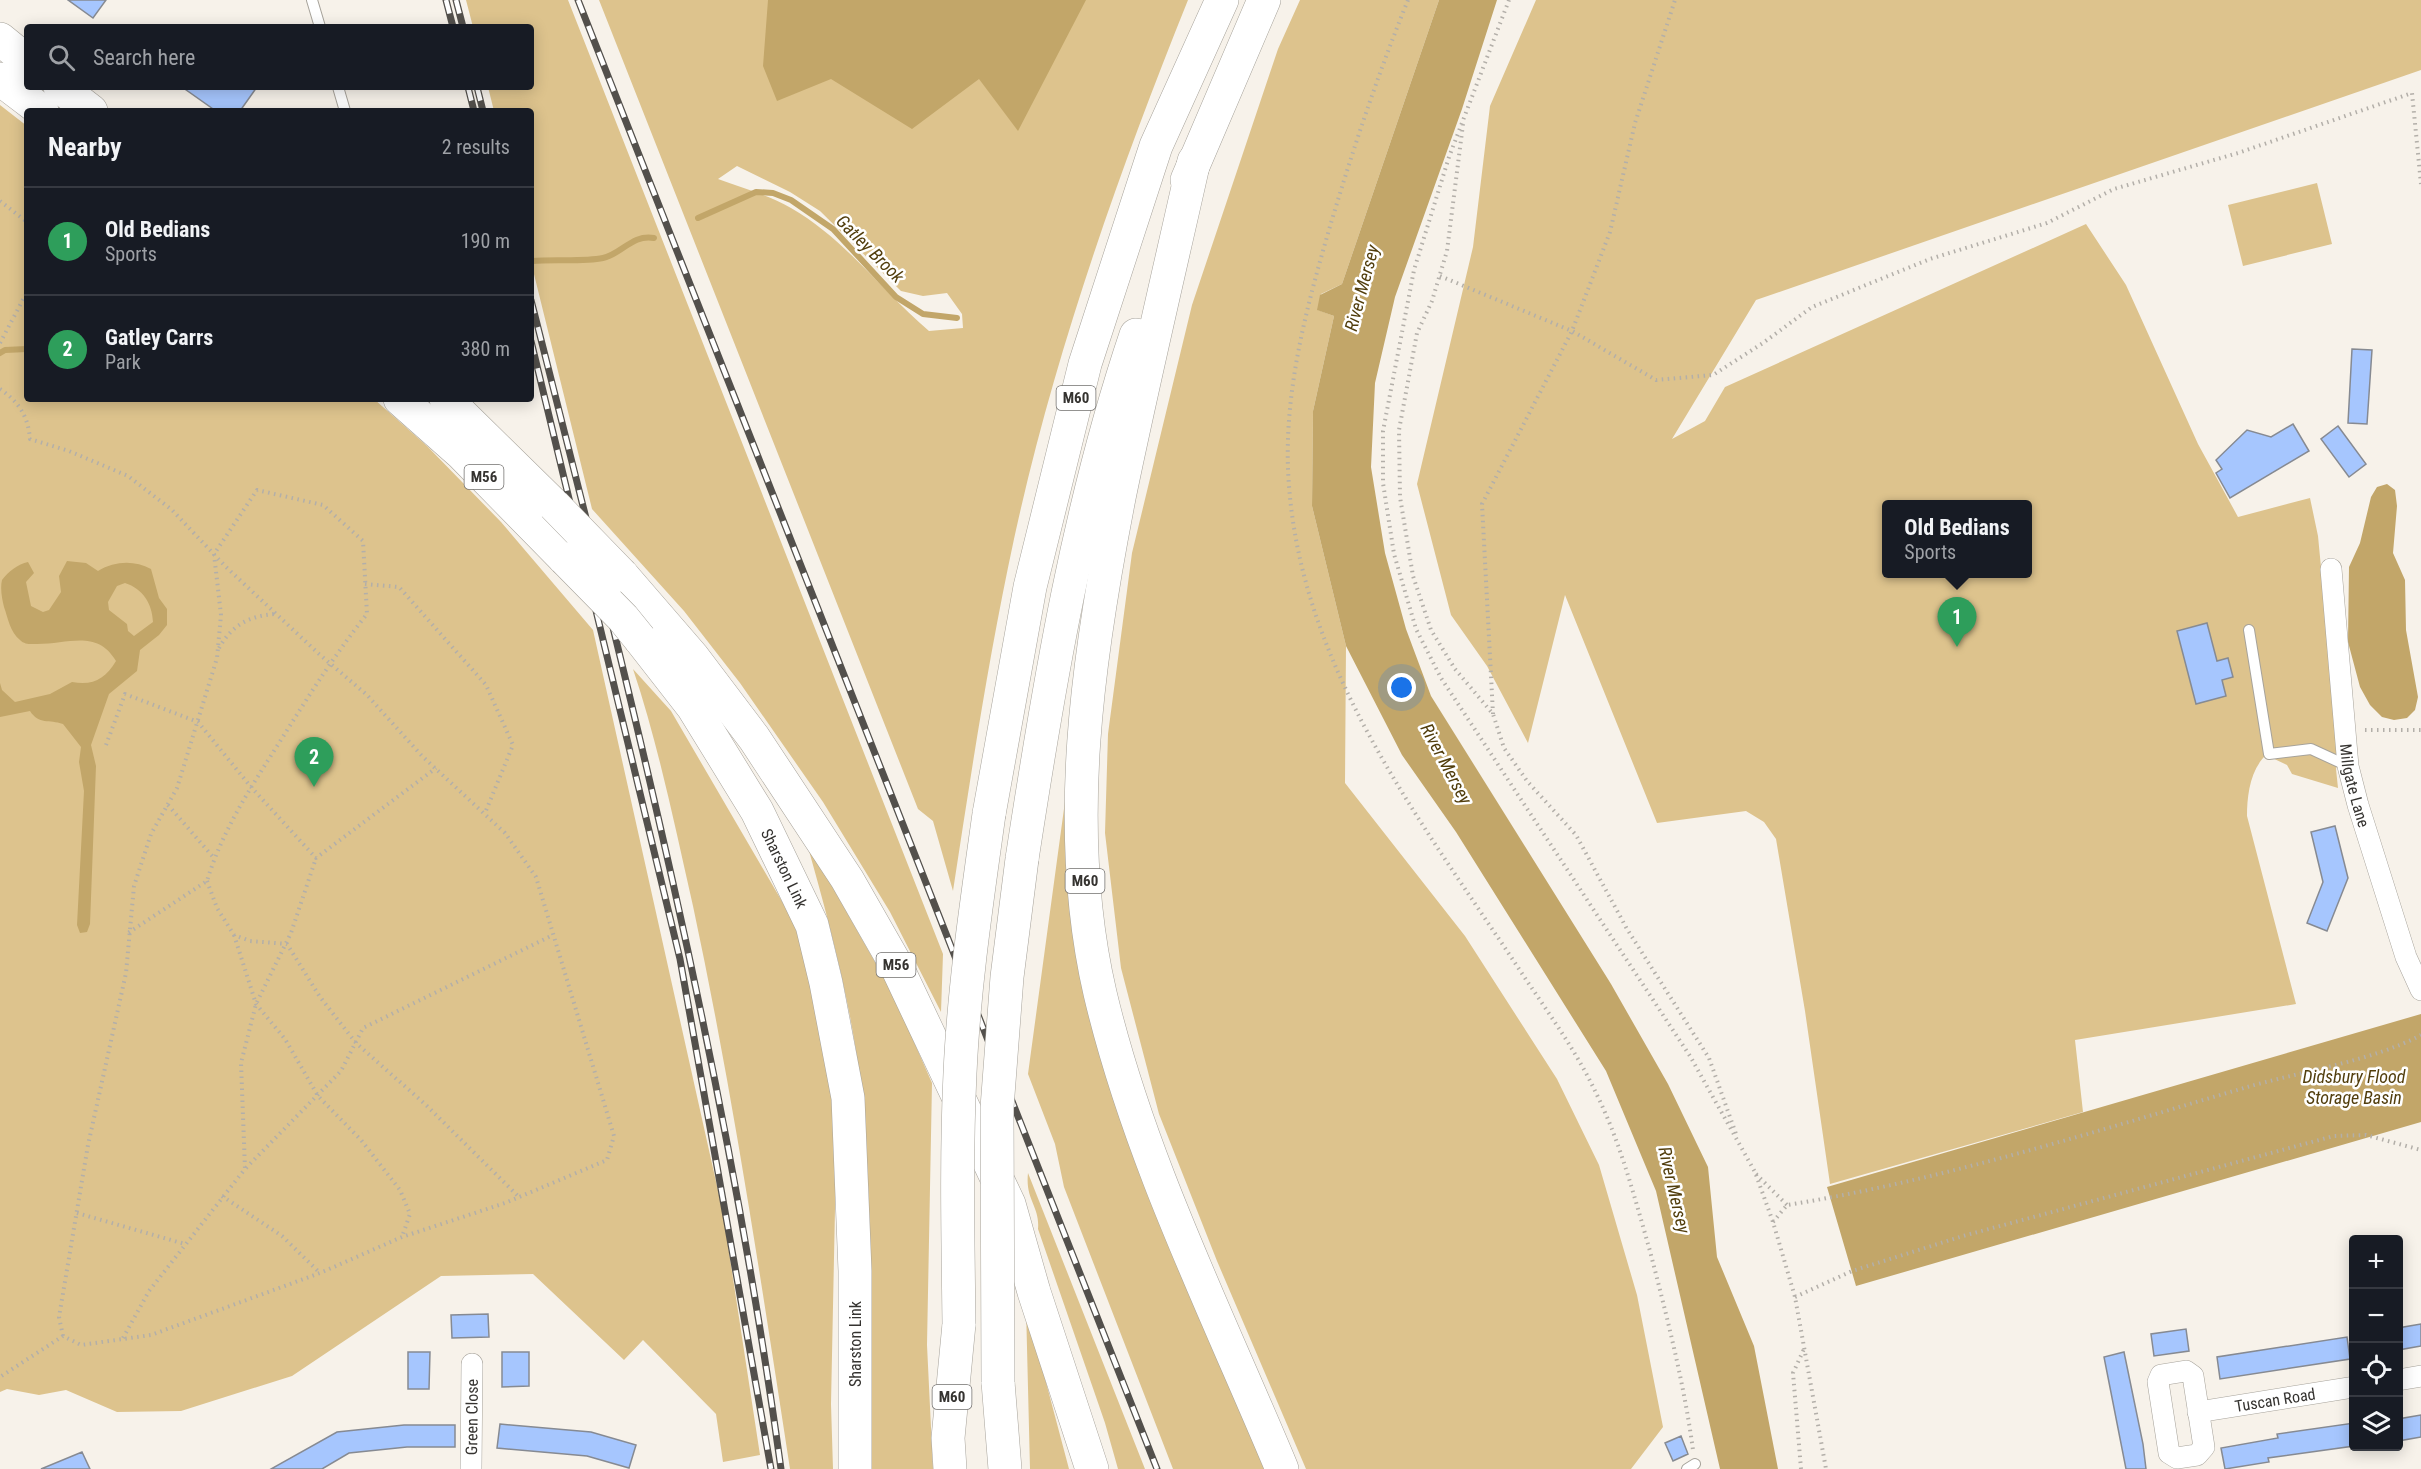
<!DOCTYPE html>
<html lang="en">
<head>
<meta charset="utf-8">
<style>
  :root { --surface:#171b24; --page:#242831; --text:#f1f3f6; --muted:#9ea1a6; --line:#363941; --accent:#d93025 }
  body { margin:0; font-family:"Roboto Condensed",sans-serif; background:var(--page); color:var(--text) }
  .controls { position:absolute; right:18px; bottom:18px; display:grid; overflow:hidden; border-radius:6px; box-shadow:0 3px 15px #0003 }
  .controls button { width:54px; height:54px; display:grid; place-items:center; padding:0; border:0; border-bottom:2px solid var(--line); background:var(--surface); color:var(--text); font:30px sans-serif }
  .you { position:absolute; left:1402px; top:688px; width:21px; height:21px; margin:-15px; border:4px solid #fff; border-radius:50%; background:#1a73e8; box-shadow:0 0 0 9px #1a73e833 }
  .badge { display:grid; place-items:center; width:39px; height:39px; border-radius:50%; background:var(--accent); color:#fff; font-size:20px; font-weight:700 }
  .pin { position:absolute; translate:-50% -50px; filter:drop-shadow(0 2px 3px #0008) }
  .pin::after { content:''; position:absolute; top:32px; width:21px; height:18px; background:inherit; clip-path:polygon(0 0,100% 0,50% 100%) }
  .popup { position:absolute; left:1882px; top:500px; width:150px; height:78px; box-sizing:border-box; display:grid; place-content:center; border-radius:6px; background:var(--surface); filter:drop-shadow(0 2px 4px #0005); font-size:20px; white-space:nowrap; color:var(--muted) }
  .popup b { font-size:22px; color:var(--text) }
  .popup::after { content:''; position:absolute; left:50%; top:100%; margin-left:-12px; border:12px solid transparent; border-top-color:var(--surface) }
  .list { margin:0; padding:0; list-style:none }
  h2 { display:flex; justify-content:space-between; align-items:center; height:78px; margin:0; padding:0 24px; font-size:26px }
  h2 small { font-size:20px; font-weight:400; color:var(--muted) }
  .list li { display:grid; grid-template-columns:39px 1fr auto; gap:18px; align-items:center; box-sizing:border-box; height:108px; padding:0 24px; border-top:2px solid var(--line) }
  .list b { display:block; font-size:22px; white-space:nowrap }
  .list p { margin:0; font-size:20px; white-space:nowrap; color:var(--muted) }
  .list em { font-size:20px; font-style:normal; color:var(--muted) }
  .icon { flex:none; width:33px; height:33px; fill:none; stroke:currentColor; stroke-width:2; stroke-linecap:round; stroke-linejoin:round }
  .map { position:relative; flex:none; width:2421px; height:1469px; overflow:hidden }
  .search { position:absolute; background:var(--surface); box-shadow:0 3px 15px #0003; left:24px; top:24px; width:510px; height:66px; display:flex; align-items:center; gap:15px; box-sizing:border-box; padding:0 21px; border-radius:6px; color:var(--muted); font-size:22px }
  .panel { position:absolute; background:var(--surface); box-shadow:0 3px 15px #0003; left:24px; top:108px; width:510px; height:294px; border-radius:6px }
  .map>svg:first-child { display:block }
</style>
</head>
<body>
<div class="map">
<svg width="2421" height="1469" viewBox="0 0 2421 1469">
  <rect width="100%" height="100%" fill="#f7f2ea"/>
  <path fill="#ddc38d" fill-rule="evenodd" d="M466,0H568L943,954L941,1012L890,912L823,802L740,683L684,611L592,509L531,262V111H494L488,87H531V27H473Z
    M599,0H1188C1118,174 1054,355 1014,539C989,655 971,773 953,891L933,821L918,809ZM737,166L790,192L820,211L901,291L923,296L947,293L962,314L963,328L929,331C883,292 844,238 791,208C769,195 742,188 718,179Z
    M1300,0H1439L1342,284L1321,294L1318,310L1334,316L1313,411L1312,506L1346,646L1345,783L1465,936L1557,1079L1599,1165L1637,1295L1663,1427L1631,1469H1306L1217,1261L1159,1114L1121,968L1105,833L1108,734L1132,553L1192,305L1278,49Z
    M1536,0H2421V70L1756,300L1672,439L1705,421L1725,387L2086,224L2126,285L2198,444L2238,517L2310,498L2318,536L2337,735L2342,736L2336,769L2338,788L2292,774L2287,765L2266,755C2250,770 2247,796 2247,816L2296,1004L2075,1040L2083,1112L1830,1184L1805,1011L1776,839L1764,822L1746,811L1657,823L1565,595L1528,743L1487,666L1451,615L1417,484L1473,247L1490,106ZM1886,504H2028V574H1886Z
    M0,105L27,126V399H374L427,446L501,522L593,630L723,1213L760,1455L723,1462L716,1414L643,1340L624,1360L533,1274L441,1276L292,1376L181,1411L117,1412L66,1390L39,1395L7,1389L0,1392Z
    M2317,183L2332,244L2243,266L2228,205Z
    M633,669L671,711L794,922L829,1048L836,1160L831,1404L833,1469H790C761,1281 733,1093 693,906C675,827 659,747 633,669Z
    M1074,735L1077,911L1270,1469H1173L1064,1187L1055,1144L1028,1074Z
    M806,840L893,994L932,1083L927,1345L933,1469H869C869,1339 875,1208 860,1079C850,999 828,918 806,840Z
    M1028,1173L1145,1469H1118L1105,1423L1038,1229C1040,1206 1025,1200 1028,1173Z
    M1026,1307L1069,1469H1030Z"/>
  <path fill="#c2a669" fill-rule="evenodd" d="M768,0H1086L1018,131L979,79L912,129L831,79L777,101L763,66Z
    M1439,0H1497L1462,109L1395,297L1375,383L1371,467L1385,553L1406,629L1431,696L1611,984L1668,1084L1708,1167L1717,1257L1754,1346L1778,1469H1720L1656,1191L1606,1071L1456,832L1402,755L1346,646L1312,506L1313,411L1334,316L1317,310L1320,295L1342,284Z
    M2387,484L2395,490L2397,506L2393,553L2405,580L2406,630L2418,697L2415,710L2407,718L2394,720L2382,717L2370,705L2360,687L2348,642L2349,567L2360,543L2371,497L2377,487Z
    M67,561L86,563L98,571C115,561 134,560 151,569L159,598L167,609V625L159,635L140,650L137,671L109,694L91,745L96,766L90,924L87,932L80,933L77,925L84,791L79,762L81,747L63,724C49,719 39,725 30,711L0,717V683L2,690L15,702L50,694L72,682C93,686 105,679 116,661C97,629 69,644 37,644C31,644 25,645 20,640C10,632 8,618 4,607C2,599 0,588 2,580C8,572 18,564 28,562L34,573L26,582L31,606L43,612L49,610L61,592L59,576ZM125,583C143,589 152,603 153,622L134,636L128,631L127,624L109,610L108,602L117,586Z
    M2421,1014V1122L1856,1286L1827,1187Z"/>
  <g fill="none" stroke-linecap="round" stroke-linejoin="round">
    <path stroke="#c2a669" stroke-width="6" d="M698,218L756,192L773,193L791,200L833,229L896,297L923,314L957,318
      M532,261C553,259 584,262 603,258C622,254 632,234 654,238
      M0,353L5,350L27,349"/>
  </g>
  <path fill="#a6c6fe" stroke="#868a92" stroke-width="1.5" d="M68,0H106L93,18Z
    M182,87H257L240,111H216Z
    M2352,349L2372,350L2367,424L2348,423Z
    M2293,424L2309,451L2230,498L2216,473L2222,469L2216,460L2247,430L2271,437Z
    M2338,426L2366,464L2349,477L2321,439Z
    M2207,623L2217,661L2228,658L2233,677L2222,680L2226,696L2196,704L2177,631Z
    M2335,826L2348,878L2327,931L2307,923L2323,882L2311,832Z
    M488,1314L489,1337L452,1338L451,1315Z
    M2421,1324V1346L2398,1350V1328Z
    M2186,1329L2189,1351L2154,1356L2151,1334Z
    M2347,1337L2350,1359L2220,1379L2217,1357Z
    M408,1352H430L429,1389H408Z
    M502,1352H529V1386L502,1387Z
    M2124,1352L2143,1444L2146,1469H2126L2104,1357Z
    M2421,1415V1437L2398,1441V1419Z
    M2354,1423V1446L2268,1458L2269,1462L2225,1469L2221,1448L2278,1438L2277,1434Z
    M500,1424L591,1432L636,1445L629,1468L587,1456L497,1448Z
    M404,1425H455V1447H407L349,1453L322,1469H271L337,1432Z
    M1681,1436L1688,1454L1673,1461L1665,1443Z
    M82,1452L90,1469H41Z"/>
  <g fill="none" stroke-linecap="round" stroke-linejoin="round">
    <g stroke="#a7a39b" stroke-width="12">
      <path id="service" d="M312,0L320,27
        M338,87L345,111
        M2249,630L2269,754L2311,749L2348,766
        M1687,1469L1695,1464"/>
    </g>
    <g stroke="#a7a39b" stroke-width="22">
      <g id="minor">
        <path id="s1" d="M2331,569L2348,766L2358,805L2406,957L2421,990"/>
        <path d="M2186,1371L2193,1376L2204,1447L2197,1455L2177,1458L2169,1453L2158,1382L2161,1375Z"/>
        <path d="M2398,1380L2421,1376"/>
        <path id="s2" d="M2198,1412L2354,1387"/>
        <path id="s3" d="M471,1469L472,1364"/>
      </g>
    </g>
    <g stroke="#a7a39b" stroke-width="34">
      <g id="motorway">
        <path d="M0,39L27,61"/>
        <path d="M0,79L42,111"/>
        <path d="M60,87L91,111"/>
        <path d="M1194,161C1169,272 1143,382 1120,493C1088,655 1062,829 1100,993C1139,1158 1217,1313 1282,1469"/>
        <path d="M1187,180L1264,0"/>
        <path d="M400,399L462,454L565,559"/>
        <path d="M446,399L554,505"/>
        <path d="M622,575L692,656L754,738L847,879L895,963L1009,1204L1034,1292L1092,1469"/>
        <path id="s4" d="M640,639L693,707L757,811L812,925L826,983L848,1098L855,1271V1469"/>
        <path d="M989,814L1030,587L1085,364L1156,146L1222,0"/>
        <path d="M1022,859C1049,683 1079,504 1136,335"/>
        <path d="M998,1382L1005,1469"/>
        <path d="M950,1469L948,1438L959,1324"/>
      </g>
    </g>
    <path stroke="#b3afa9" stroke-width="4" stroke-dasharray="1.5 4.5" stroke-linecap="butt" d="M1408,0C1378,74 1354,146 1331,223C1308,302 1285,385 1288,469C1296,664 1420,819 1523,975C1549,1014 1577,1052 1597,1095C1621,1144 1635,1199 1650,1251C1667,1317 1684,1383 1693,1450
      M1509,0L1449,157L1414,270L1383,431V483L1394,554L1416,629L1441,678L1690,1056L1755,1172L1773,1222L1795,1297L1826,1469
      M1463,124L1447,251L1432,301L1417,333L1399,430L1400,497L1413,576L1431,630L1455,669L1493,714L1504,748L1527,781L1576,835L1627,929L1709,1058L1736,1134
      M0,201L27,222
      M1440,276L1572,331L1656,380L1713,375L1763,343L1812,307L1930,259L2047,223L2114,189L2238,153L2412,93L2421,184
      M0,343L27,292
      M0,389C19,402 28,416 30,439L69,451L128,476L172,510L226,567L319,654L367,695L422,756L505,833L536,877L614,1136L607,1160L505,1203L402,1237L320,1273L151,1335L81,1345L63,1336L0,1377
      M365,584L399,587L486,685L513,745L485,813
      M219,648C232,625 249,616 275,614
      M1493,714L1482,504L1572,331L1610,232L1635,123L1675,0
      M2365,730H2421
      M106,745L125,694L198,722L251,787L316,858L436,768
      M168,805L214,858
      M207,881L217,908L234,935L250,941L287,944L320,997L356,1043L426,1105L520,1198
      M234,935L256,1004L285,1039L318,1096L361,1140L400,1190L410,1214L402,1237
      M246,1168L341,1071L363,1028L553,935
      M1756,1174L1787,1205
      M222,1196L282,1236L320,1273
      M77,1213L185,1244
      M1773,1222L1787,1205C1943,1180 2093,1132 2244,1088C2298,1072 2373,1061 2421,1035
      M1795,1297L1852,1271L1963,1236L2334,1136L2366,1135L2421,1150
      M63,1336L59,1317L88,1145L126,973L134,886L151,834L177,788L217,658L221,615L214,554L257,490L323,505L363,541L367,614C333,657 308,697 279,743C251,787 222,831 207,881L128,933
      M123,1338L149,1291L245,1169L241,1063L256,1004L291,933L316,858
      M1801,1469L1793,1373L1804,1349"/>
    <use href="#service" stroke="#fff" stroke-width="10"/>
    <use href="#minor" stroke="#fff" stroke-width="21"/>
    <use href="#motorway" stroke="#fff" stroke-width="33"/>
    <g stroke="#53504c" stroke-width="7">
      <path id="rail" d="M446,0L453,27
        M456,0L463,27
        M578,0L1157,1469
        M468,87L474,111
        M477,87L483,111
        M531,300C629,686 727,1073 781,1469
        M531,341L680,959L771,1469"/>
    </g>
    <use href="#rail" stroke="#fff" stroke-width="4.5" stroke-dasharray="14" stroke-linecap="butt"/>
    <g stroke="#a7a39b" stroke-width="34" stroke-linecap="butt">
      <path id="motorway-bridge" d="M554,505L622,575
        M565,559L623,618L640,639
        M959,1324C958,1241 956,1157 960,1073C964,986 977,900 989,814
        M998,1382L997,1108L1007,977L1022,859"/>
    </g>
    <use href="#motorway-bridge" stroke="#fff" stroke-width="33"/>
  </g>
  <g text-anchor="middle" stroke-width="5" stroke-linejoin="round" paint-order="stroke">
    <g fill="#fff" stroke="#72706e" stroke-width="1.5">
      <rect x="1056.5" y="386" width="39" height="24" rx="4.5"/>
      <rect x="464.5" y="465" width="39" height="24" rx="4.5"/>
      <rect x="1065.5" y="869" width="39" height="24" rx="4.5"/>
      <rect x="876.5" y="953" width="39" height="24" rx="4.5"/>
      <rect x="932.5" y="1385" width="39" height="24" rx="4.5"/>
    </g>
    <g font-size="15" font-weight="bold" fill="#353330">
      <text x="1076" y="403">M60</text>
      <text x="484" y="482">M56</text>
      <text x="1085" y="886">M60</text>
      <text x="896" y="970">M56</text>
      <text x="952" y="1402">M60</text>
    </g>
    <g font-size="16" fill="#353330" stroke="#fff">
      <text dy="6" stroke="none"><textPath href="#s1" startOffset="218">Millgate Lane</textPath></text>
      <text dy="6" stroke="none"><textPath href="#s4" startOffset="272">Sharston Link</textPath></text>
      <text transform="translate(855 1344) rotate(-90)" y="6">Sharston Link</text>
      <text dy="6" stroke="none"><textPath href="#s2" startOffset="78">Tuscan Road</textPath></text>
      <text dy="6" stroke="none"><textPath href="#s3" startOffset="52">Green Close</textPath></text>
    </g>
    <g font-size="18" font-style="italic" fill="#513d0c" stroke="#fff">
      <text transform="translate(870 249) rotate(45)" y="6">Gatley Brook</text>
      <text transform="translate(1362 288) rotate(-75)" y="6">River Mersey</text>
      <text transform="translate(1446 764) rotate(62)" y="6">River Mersey</text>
      <text x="2354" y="1083">Didsbury Flood<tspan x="2354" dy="21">Storage Basin</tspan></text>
      <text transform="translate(1674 1190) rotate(77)" y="6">River Mersey</text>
    </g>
  </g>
</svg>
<div class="controls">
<button>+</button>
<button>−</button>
<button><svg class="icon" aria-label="locate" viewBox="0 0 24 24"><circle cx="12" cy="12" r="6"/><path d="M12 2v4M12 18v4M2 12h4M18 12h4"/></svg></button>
<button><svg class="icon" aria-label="layers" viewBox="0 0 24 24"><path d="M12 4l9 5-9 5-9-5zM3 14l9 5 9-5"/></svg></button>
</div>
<div class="you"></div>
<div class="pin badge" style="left:1957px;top:647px;background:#2e9e5b">1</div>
<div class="popup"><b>Old Bedians</b>Sports</div>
<div class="pin badge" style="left:314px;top:787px;background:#2e9e5b">2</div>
<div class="search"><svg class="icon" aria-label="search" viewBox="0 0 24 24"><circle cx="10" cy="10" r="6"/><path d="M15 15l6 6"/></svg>Search here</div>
<section class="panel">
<h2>Nearby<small>2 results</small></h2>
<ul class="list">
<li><span class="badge" style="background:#2e9e5b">1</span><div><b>Old Bedians</b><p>Sports</p></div><em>190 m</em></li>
<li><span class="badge" style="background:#2e9e5b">2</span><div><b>Gatley Carrs</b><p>Park</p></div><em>380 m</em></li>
</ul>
</section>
</div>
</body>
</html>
